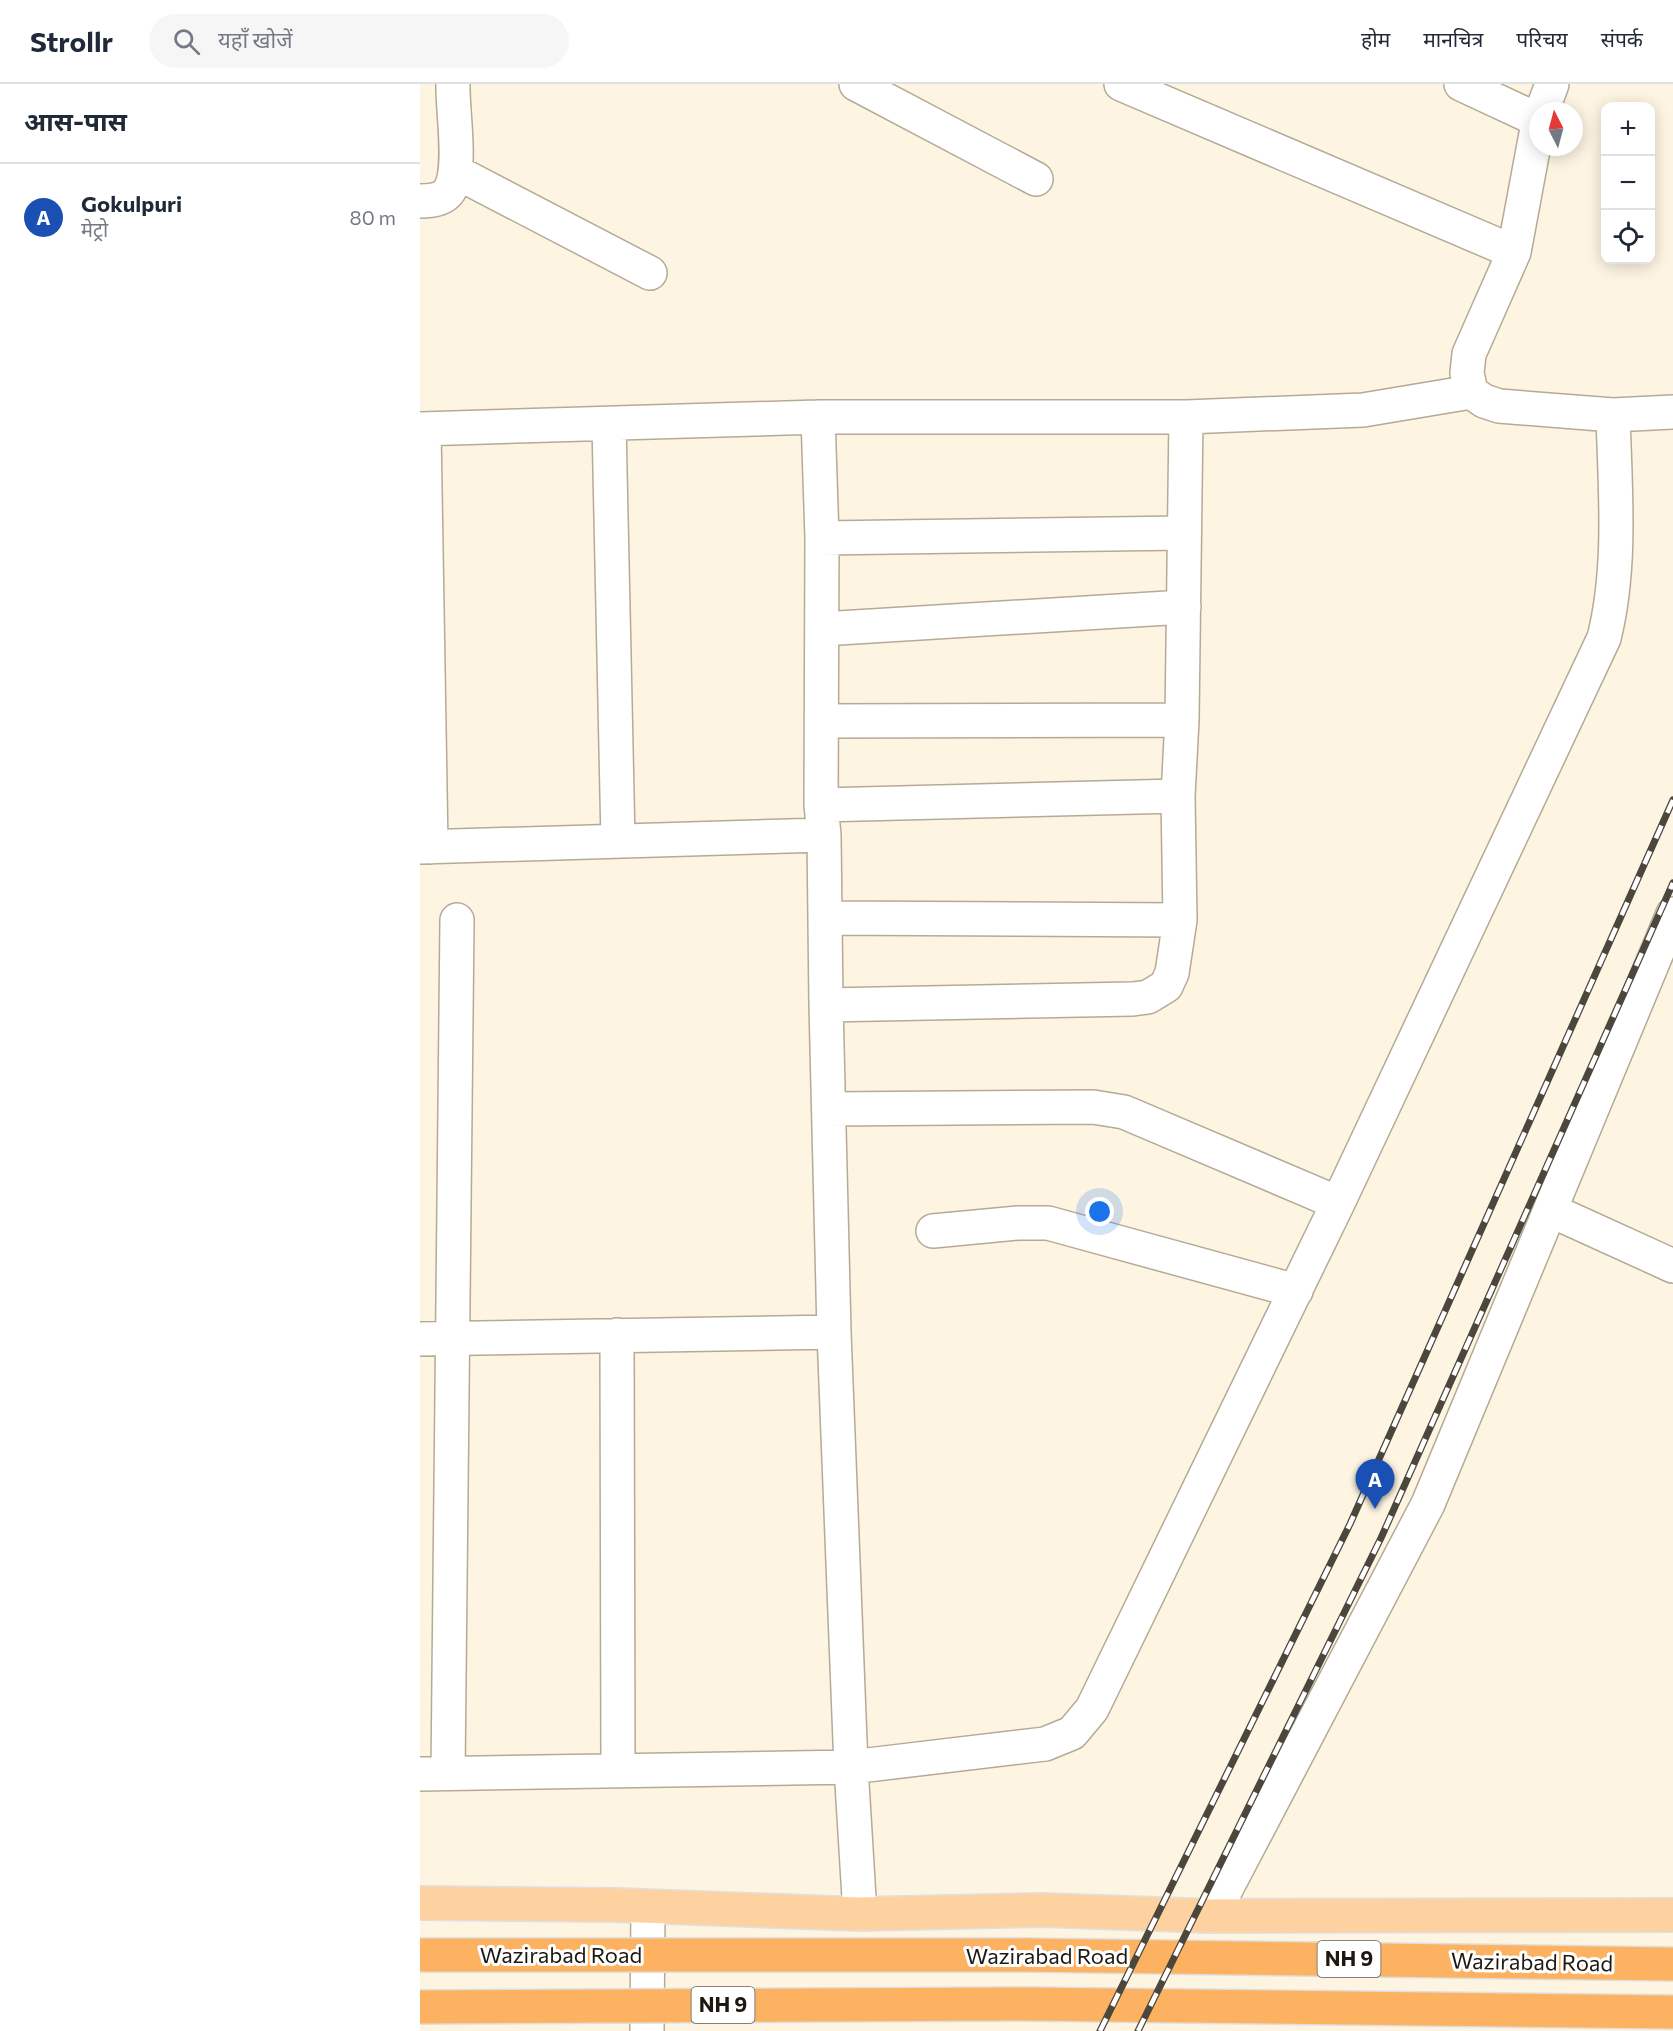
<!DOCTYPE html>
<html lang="hi">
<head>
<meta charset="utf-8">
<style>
  :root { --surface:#fff; --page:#f6f6f7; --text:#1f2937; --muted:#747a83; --line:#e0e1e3; --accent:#1b6358 }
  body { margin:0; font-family:Commissioner,"Noto Sans Devanagari",sans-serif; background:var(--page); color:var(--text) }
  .controls { position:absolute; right:18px; top:18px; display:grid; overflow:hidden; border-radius:12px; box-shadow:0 3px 15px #0003 }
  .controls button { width:54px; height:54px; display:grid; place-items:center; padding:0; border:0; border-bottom:2px solid var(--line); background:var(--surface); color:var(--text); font:30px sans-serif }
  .compass { position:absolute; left:1109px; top:18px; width:54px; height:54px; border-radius:50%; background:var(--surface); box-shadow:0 3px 15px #0003; rotate:354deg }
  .you { position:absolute; left:680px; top:1128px; width:21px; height:21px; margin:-15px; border:4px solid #fff; border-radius:50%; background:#1a73e8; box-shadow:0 0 0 9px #1a73e833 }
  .badge { display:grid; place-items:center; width:39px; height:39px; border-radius:50%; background:var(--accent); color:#fff; font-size:20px; font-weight:700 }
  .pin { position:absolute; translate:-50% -50px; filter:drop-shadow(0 2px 3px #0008) }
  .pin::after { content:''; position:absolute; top:32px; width:21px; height:18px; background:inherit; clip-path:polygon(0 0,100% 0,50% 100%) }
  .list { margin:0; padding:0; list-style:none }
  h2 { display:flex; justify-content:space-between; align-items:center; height:78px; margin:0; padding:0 24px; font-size:26px }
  h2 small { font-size:20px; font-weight:400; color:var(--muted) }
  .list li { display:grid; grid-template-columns:39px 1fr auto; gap:18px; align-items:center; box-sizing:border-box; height:108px; padding:0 24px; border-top:2px solid var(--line) }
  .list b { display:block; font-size:22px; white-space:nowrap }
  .list p { margin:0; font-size:20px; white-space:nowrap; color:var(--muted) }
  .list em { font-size:20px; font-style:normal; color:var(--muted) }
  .icon { flex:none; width:33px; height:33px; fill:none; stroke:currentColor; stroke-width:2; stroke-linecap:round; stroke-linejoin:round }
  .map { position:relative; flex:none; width:1253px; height:1947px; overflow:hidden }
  header { display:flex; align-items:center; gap:36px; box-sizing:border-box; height:84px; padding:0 30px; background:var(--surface); border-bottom:2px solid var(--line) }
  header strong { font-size:28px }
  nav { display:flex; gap:33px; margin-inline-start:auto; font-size:21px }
  .search { width:420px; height:54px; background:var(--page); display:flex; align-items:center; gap:15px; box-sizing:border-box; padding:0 21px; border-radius:33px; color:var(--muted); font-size:22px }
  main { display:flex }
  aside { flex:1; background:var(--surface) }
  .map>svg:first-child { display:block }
</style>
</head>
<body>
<header>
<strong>Strollr</strong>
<div class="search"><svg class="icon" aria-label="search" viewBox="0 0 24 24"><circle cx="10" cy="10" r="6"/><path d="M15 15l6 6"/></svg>यहाँ खोजें</div>
<nav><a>होम</a><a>मानचित्र</a><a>परिचय</a><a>संपर्क</a></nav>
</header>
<main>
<aside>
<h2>आस-पास<small></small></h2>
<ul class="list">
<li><span class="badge" style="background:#1a4fb4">A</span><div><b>Gokulpuri</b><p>मेट्रो</p></div><em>80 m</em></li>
</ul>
</aside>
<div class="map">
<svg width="1253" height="1947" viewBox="0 0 1253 1947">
  <rect width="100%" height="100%" fill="#fdf4e2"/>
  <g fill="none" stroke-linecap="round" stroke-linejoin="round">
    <g stroke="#b5aa95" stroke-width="36">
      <path id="minor" d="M436,0L616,95
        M701,0L1094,168
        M1041,0L1118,36
        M1122,27L1132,0
        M1118,39L1094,168L1049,270L1047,289L1051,308L1064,317L1079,322L1193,331L1253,328
        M36,88L230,189
        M0,117C10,117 23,116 29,107C43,86 32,26 33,0
        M398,333L402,454L401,721L404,751L406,921L414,1248L431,1683L440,1830
        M189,340L198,757
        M0,345L398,333H766L943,326L1051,308
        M4,346L11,763
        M402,454L764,449
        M402,545L764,523
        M402,637L762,636
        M401,721L758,712
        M0,763L404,751
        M405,834L760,836
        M406,921L713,915L728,913L746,902L752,889L760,836L758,712L762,636L766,333
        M409,1025L673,1023L704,1028L918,1119
        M1130,1126L1253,1182
        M513,1147L598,1139H628L876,1207
        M197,1251L198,1686
        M0,1255L414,1248
        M28,1689L37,836
        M0,1690L431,1683L625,1660L652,1649L672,1625L918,1119L1184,554C1202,482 1195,404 1193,331
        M792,1832L1008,1420L1253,830
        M227,1947L228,1823"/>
    </g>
    <g stroke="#dfdfde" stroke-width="36">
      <path id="major" d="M0,1819L196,1821L440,1830L621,1826L792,1832L1253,1831"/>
    </g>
    <g stroke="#dfdfde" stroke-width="36">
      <path id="highway" d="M606,1871L1253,1880
        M606,1920L1253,1928"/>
    </g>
    <use href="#minor" stroke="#fff" stroke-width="33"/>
    <use href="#major" stroke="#fed1a0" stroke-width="33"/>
    <use href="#highway" stroke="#fdb261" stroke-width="33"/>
    <g stroke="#4c473d" stroke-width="7">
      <path id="rail" d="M680,1947L930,1440L1253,716
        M718,1947L961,1454L1253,799"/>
    </g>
    <use href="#rail" stroke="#fff" stroke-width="4.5" stroke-dasharray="14" stroke-linecap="butt"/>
    <g stroke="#dfdfde" stroke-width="36" stroke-linecap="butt">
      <path id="highway-bridge" d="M0,1871H606
        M0,1923L606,1920"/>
    </g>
    <use href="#highway-bridge" stroke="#fdb261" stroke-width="33"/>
  </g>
  <g text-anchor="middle" stroke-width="6" stroke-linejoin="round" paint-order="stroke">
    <g fill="#fff" stroke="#615e58" stroke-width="1.5">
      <rect x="897.5" y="1857" width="63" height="36" rx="4.5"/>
      <rect x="271.5" y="1903" width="63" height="36" rx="4.5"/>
    </g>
    <g font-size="21" font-weight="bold" fill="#1d1911">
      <text x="929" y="1882">NH 9</text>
      <text x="303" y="1928">NH 9</text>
    </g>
    <g font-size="22" fill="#1d1911" stroke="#fff">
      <text x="141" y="1879">Wazirabad Road</text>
      <text x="627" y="1880">Wazirabad Road</text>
      <text transform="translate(1112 1878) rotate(1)" y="8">Wazirabad Road</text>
    </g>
  </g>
</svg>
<div class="controls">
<button>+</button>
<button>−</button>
<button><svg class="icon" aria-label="locate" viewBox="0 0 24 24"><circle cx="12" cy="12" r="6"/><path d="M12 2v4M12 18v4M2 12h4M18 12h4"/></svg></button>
</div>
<svg class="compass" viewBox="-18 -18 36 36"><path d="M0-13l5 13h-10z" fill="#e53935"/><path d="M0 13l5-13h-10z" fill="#747a83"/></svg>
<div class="you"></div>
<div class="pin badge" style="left:955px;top:1425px;background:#1a4fb4">A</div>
</div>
</main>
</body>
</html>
